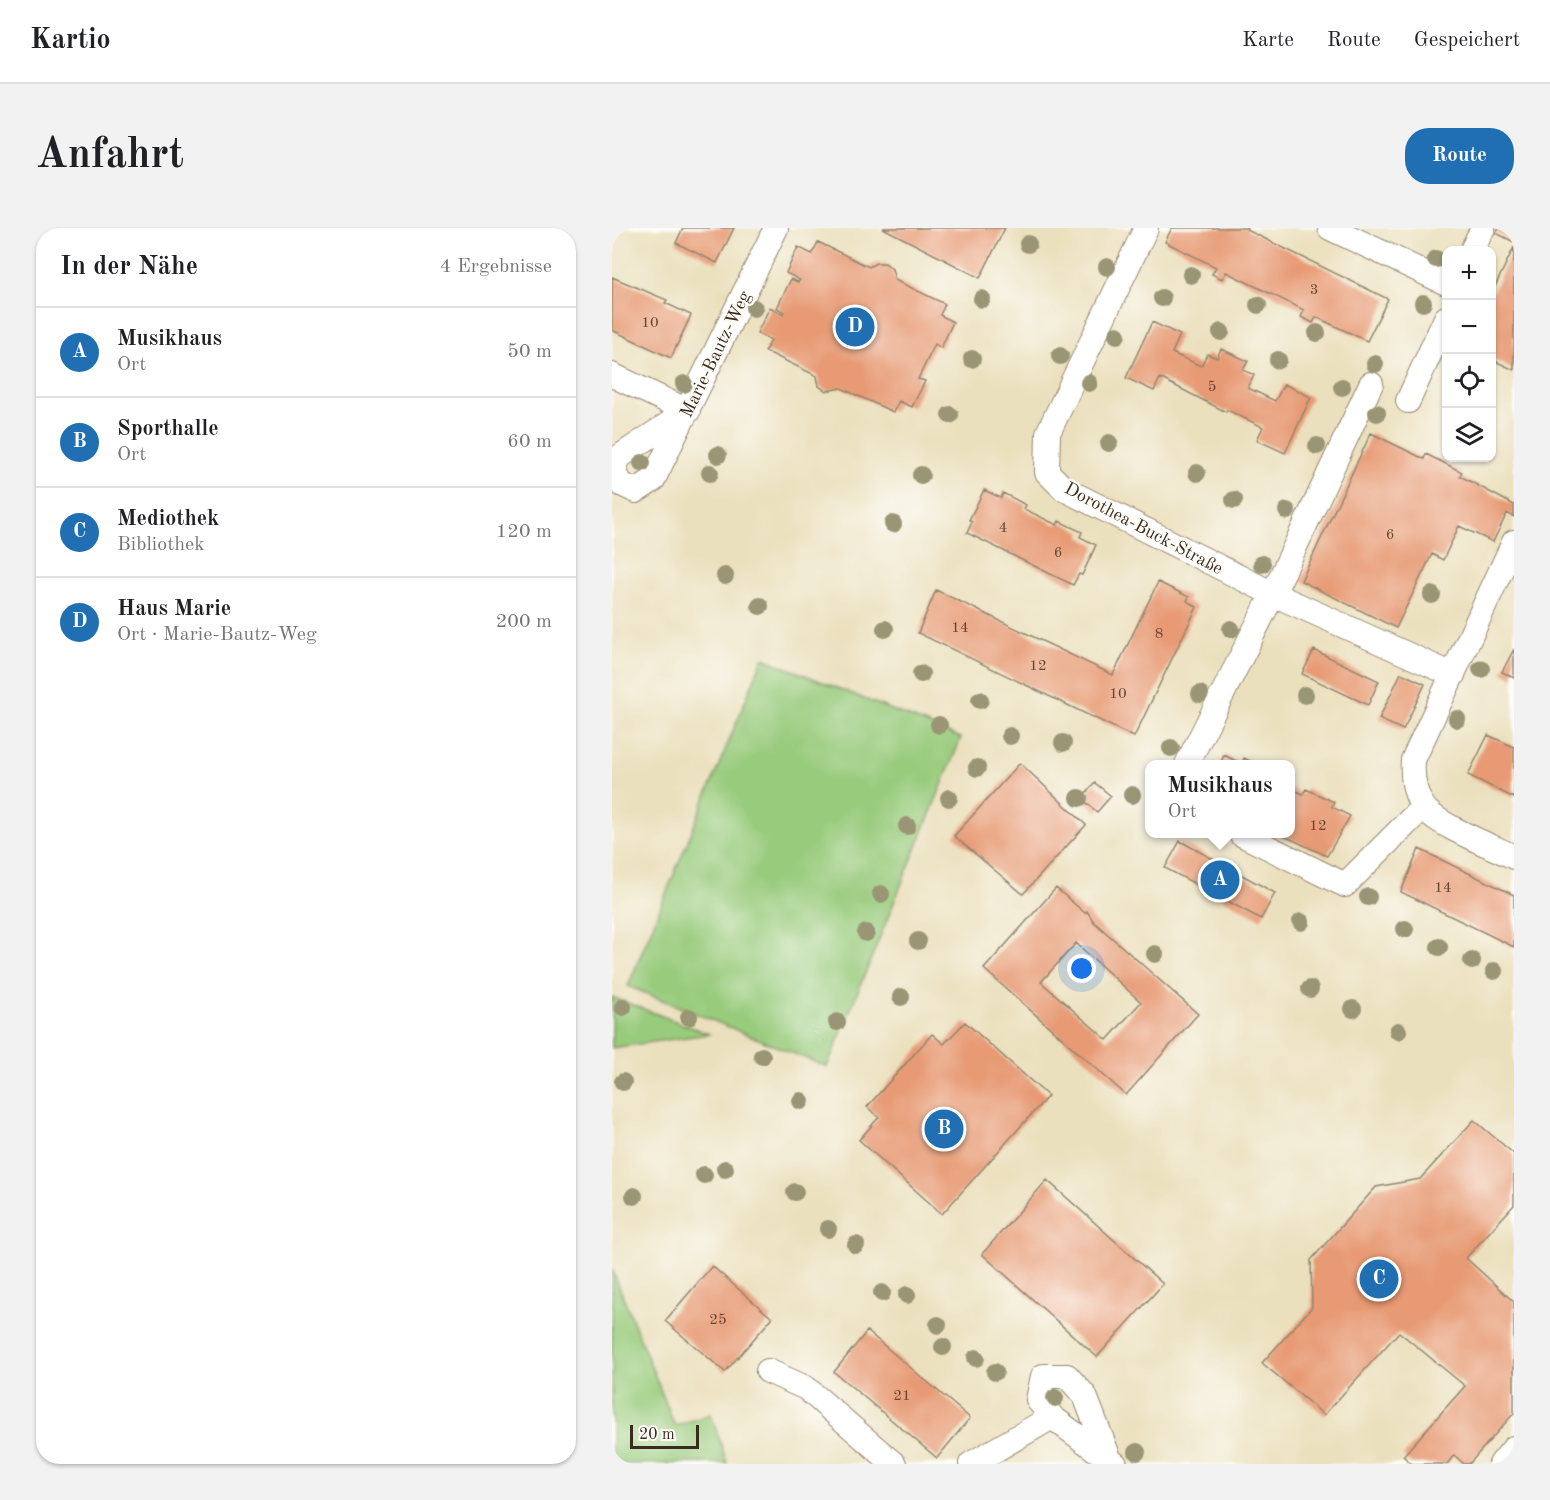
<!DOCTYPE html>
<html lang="de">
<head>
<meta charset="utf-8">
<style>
  :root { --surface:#fff; --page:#f2f2f2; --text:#202124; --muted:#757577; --line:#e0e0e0; --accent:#1f6fb2 }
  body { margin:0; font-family:"Old Standard TT",serif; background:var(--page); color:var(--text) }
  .controls { position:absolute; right:18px; top:18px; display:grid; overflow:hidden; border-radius:12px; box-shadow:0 2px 4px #0004 }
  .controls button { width:54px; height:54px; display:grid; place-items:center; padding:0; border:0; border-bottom:2px solid var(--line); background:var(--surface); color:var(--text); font:30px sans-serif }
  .scale { position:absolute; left:18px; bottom:15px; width:69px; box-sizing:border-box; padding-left:6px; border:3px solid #3b2a1e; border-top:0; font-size:16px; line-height:21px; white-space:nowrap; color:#3b2a1e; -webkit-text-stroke:4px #fdfcf7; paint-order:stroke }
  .you { position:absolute; left:470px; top:741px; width:21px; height:21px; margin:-15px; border:4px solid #fff; border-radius:50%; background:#1a73e8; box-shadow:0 0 0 9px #1a73e833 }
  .badge { display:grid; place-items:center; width:39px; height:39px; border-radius:50%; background:var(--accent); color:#fff; font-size:20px; font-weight:700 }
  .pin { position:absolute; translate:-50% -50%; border:3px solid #fff; box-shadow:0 2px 6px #0006 }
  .popup { position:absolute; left:533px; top:532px; width:150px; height:78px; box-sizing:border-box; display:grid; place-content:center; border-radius:12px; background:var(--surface); filter:drop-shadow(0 2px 4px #0005); font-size:20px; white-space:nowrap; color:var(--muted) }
  .popup b { font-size:22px; color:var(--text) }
  .popup::after { content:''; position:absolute; left:50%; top:100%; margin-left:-12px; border:12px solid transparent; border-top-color:var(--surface) }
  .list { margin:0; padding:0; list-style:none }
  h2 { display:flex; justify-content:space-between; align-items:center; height:78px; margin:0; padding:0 24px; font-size:26px }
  h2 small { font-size:20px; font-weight:400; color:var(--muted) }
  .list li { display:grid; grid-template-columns:39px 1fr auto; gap:18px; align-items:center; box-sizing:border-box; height:90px; padding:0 24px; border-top:2px solid var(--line) }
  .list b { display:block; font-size:22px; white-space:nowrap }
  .list p { margin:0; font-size:20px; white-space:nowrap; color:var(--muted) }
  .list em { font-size:20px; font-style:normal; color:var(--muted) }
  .icon { flex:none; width:33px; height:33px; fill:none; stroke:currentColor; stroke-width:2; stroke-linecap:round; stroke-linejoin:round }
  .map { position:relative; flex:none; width:902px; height:1236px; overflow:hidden; border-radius:24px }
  header { display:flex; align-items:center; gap:36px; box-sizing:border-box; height:84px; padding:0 30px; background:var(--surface); border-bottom:2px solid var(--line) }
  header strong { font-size:28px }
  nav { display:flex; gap:33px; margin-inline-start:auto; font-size:21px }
  .intro { display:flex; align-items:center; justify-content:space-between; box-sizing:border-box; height:144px; padding:0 36px }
  h1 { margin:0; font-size:42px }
  .button { padding:15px 27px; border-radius:24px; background:var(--accent); color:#fff; font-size:21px; font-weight:700 }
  main { display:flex; gap:36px; padding:0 36px }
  aside { flex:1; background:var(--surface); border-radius:24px; box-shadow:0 2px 4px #0004 }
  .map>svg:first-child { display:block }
</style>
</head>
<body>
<header>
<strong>Kartio</strong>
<nav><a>Karte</a><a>Route</a><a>Gespeichert</a></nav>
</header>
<div class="intro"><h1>Anfahrt</h1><a class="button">Route</a></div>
<main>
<aside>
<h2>In der Nähe<small>4 Ergebnisse</small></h2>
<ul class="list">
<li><span class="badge">A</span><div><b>Musikhaus</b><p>Ort</p></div><em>50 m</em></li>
<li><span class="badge">B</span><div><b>Sporthalle</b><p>Ort</p></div><em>60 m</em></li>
<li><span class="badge">C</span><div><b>Mediothek</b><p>Bibliothek</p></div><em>120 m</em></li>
<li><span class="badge">D</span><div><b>Haus Marie</b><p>Ort · Marie-Bautz-Weg</p></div><em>200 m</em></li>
</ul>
</aside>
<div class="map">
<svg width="902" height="1236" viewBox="0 0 902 1236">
  <rect width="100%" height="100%" fill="#fdfcf7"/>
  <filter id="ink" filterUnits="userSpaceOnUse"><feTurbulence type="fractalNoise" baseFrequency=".0167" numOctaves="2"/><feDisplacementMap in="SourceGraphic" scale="12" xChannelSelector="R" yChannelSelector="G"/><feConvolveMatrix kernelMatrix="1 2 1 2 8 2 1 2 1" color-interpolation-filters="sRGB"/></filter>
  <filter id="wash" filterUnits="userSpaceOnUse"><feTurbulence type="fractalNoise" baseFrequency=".008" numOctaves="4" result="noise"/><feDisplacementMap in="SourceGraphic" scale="24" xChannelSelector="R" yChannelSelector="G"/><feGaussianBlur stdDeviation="1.35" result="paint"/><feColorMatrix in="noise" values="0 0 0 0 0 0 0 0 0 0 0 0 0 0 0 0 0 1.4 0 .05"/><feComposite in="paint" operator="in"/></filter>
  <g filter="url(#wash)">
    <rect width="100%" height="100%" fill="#ebe0bd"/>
    <path fill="#98cb7b" stroke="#6a7a4c" stroke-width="1.5" d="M151,430L349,510L215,839L16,758Z
      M0,769L97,806L0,820Z
      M0,1041L63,1198L99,1186L115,1235L0,1236Z"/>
    <g id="blocks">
      <path fill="#e79a73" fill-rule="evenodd" d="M71,0H122L105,35L64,15Z
        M271,0H393L368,50Z
        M560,0H636L635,2L776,71L755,113L704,89L701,95L689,89L692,82L614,44L610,51L600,46L604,39L553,14Z
        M887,0H902V14L884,5Z
        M206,14L257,39L264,35H273L280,41L283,52L333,76L328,87L341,94L329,120L323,116L306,151L313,153L300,179L287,173L281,184L229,160L214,163L207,158L205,148L153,123L159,112L145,105L158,79L171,86L172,84L165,80L179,51L186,54L188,52L174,45L186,19L200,26Z
        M902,19V142L879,131V67Z
        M0,49L55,72L53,75L79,87L59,130L0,102Z
        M540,94L568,107L560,125L589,138L595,126L605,130L609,121L636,133L631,142L642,147L636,160L663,173L672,156L699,169L673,225L645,212L651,199L615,182L614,184L548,150L542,163L514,150Z
        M759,205L812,231L814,226L850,244L848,248L902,277V289L895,285L881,314L847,298L831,332L820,326L784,400L689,353Z
        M372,262L389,270L391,265L414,277L412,281L445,297L447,293L470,304L468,309L484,317L470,347L467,346L461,357L355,305L360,294L357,292Z
        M546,354L577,369L575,373L585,379L522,509L306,405L324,362L501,447Z
        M902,421V450L890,444Z
        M702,422L767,453L756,477L690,446Z
        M789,445L813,456L791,502L767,491Z
        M876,507L902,519V570L856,547Z
        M612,527L630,536L632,530L644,536H608Z
        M408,535L474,597L411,666L342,608Z
        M483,555L499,568L485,584L469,570Z
        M678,560L691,566L694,561L722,574L720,579L738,588L715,628L668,606H678Z
        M568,613L663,665L649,691L553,640Z
        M807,621L902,667V719L789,664Z
        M444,660L473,685L475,683L482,694L586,786L514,867L372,741ZM464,715L529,774L495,812L429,754Z
        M353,794L436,868L330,986L247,912L267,889L255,879L320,806L332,816Z
        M862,892L902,926V977L854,1030L902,1074V1185L857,1236H852L842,1227L835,1236H800L791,1228L853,1158L787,1104L712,1187L650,1135L700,1079L699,1032L764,959L808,951Z
        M435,952L551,1056L485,1129L370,1026Z
        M100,1038L160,1090L113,1144L53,1093Z
        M255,1103L358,1190L325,1230L222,1144Z"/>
    </g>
  </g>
  <g filter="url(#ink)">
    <use href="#blocks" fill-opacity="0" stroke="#93856e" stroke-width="1.5"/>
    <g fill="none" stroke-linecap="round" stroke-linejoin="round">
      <g stroke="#93856e" stroke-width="26">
        <path id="minor" d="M534,0L436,205L435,244L452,261L661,366L841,447
          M718,0L834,55
          M860,22L871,0
          M0,147L76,183
          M796,173L834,90
          M76,183L7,229L2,242L9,256L24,263L41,252L164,0
          M902,314L801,532C800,548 801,564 811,578C823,597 880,618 902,629
          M575,536L661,366L759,156
          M629,606L733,657L811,579
          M156,1143L194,1160L282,1236
          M497,1230L473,1168L455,1148H431L426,1172L440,1189L503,1236
          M359,1236L440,1189
          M889,1236L902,1220"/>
      </g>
      <use href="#minor" stroke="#fff" stroke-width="24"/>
    </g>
    <g fill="#9a9675">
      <circle cx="416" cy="16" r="9"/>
      <circle cx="824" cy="31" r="9"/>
      <circle cx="495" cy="39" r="9"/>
      <circle cx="579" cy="47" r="9"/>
      <circle cx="550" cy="70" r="9"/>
      <circle cx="370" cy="71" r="9"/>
      <circle cx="811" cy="75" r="9"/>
      <circle cx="646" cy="77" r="9"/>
      <circle cx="142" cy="80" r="9"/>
      <circle cx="609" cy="104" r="9"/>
      <circle cx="705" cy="105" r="9"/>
      <circle cx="505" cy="107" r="9"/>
      <circle cx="448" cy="128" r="9"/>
      <circle cx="360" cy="131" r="9"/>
      <circle cx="666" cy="132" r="9"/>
      <circle cx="763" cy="136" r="9"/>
      <circle cx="477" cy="155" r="9"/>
      <circle cx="72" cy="156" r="9"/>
      <circle cx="730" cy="159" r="9"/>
      <circle cx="765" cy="185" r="9"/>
      <circle cx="338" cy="187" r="9"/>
      <circle cx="497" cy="215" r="9"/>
      <circle cx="705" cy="218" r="9"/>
      <circle cx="106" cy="227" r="9"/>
      <circle cx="30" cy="235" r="9"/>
      <circle cx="98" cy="245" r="9"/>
      <circle cx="585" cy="245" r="9"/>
      <circle cx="309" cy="247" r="9"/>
      <circle cx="622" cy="272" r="9"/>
      <circle cx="675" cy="283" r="9"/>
      <circle cx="281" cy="296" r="9"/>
      <circle cx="650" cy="336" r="9"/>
      <circle cx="113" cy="348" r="9"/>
      <circle cx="820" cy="367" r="9"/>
      <circle cx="148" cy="378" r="9"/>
      <circle cx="273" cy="401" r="9"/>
      <circle cx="619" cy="401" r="9"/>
      <circle cx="869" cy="441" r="9"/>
      <circle cx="309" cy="446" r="9"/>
      <circle cx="588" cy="466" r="9"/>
      <circle cx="693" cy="467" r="9"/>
      <circle cx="368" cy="472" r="9"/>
      <circle cx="845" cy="491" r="9"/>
      <circle cx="327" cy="497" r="9"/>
      <circle cx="398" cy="508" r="9"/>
      <circle cx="451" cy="515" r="9"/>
      <circle cx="559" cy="520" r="9"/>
      <circle cx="365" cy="540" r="9"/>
      <circle cx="520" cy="567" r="9"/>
      <circle cx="337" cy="570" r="9"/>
      <circle cx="467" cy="570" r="9"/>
      <circle cx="295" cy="598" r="9"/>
      <circle cx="269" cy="666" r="9"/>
      <circle cx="756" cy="669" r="9"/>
      <circle cx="689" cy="694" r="9"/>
      <circle cx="793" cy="701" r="9"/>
      <circle cx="254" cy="705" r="9"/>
      <circle cx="306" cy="713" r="9"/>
      <circle cx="827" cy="719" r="9"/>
      <circle cx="543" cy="726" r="9"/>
      <circle cx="860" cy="733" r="9"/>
      <circle cx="882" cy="743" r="9"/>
      <circle cx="698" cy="761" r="9"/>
      <circle cx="289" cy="769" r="9"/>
      <circle cx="11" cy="779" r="9"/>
      <circle cx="741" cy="781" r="9"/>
      <circle cx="77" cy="789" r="9"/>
      <circle cx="225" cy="794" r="9"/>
      <circle cx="786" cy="803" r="9"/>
      <circle cx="150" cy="828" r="9"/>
      <circle cx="11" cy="854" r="9"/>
      <circle cx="189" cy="873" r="9"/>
      <circle cx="113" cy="941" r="9"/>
      <circle cx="92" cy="947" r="9"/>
      <circle cx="183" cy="964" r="9"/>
      <circle cx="22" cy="968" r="9"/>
      <circle cx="216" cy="1001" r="9"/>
      <circle cx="244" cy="1017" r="9"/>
      <circle cx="270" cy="1065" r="9"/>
      <circle cx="295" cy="1067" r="9"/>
      <circle cx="326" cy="1097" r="9"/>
      <circle cx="331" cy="1119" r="9"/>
      <circle cx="364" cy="1130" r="9"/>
      <circle cx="383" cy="1144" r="9"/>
      <circle cx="443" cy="1170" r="9"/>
      <circle cx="525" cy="1224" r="9"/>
    </g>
  </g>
  <g text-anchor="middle" stroke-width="5" stroke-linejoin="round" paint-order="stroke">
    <g font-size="15" fill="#664633">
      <text x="702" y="66">3</text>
      <text x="38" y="99">10</text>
      <text x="600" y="163">5</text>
      <text x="391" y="304">4</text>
      <text x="778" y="311">6</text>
      <text x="446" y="329">6</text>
      <text x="348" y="404">14</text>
      <text x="547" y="410">8</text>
      <text x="426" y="442">12</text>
      <text x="506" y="470">10</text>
      <text x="706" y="602">12</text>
      <text x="831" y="664">14</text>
      <text x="106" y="1096">25</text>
      <text x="290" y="1172">21</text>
    </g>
    <g font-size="18" fill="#3b2a1e" stroke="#fdfcf7">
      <text transform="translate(103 126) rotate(-64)" y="6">Marie-Bautz-Weg</text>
      <text transform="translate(532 300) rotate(28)" y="6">Dorothea-Buck-Straße</text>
    </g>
  </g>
</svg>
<div class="controls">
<button>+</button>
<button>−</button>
<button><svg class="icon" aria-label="locate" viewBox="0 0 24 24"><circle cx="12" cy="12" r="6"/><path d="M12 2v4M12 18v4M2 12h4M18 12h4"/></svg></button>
<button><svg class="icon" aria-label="layers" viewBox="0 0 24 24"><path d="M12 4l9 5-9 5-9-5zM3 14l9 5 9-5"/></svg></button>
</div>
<div class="scale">20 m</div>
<div class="you"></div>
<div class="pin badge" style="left:608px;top:652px">A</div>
<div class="popup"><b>Musikhaus</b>Ort</div>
<div class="pin badge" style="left:332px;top:901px">B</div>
<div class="pin badge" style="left:767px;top:1051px">C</div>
<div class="pin badge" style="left:243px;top:99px">D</div>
</div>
</main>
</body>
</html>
